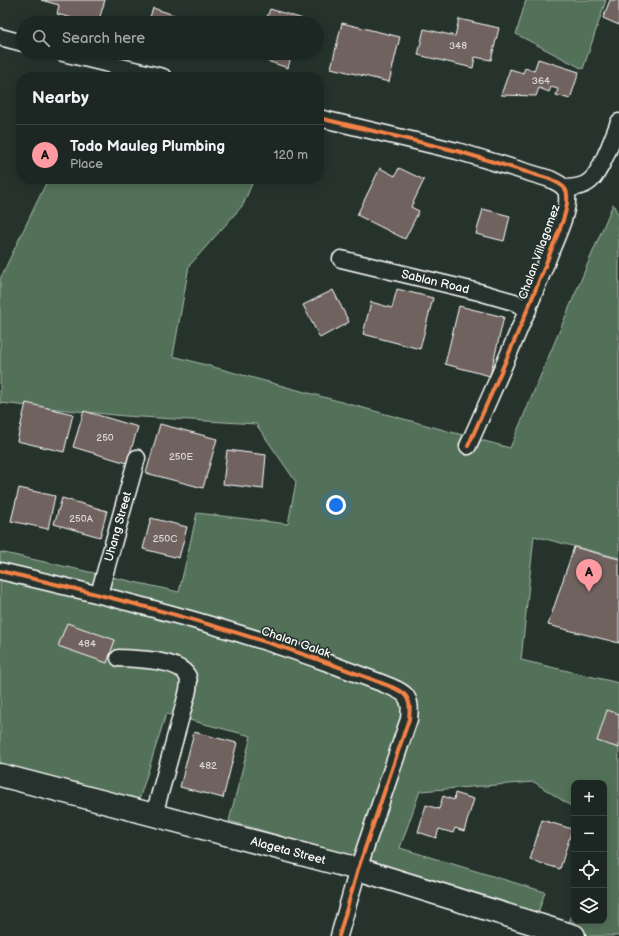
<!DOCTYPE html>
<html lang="en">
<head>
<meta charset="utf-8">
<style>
  :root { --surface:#1c2622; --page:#252e2a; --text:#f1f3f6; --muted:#a0a5a5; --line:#3a4340; --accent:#ff9aa2 }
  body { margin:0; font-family:"Balsamiq Sans",sans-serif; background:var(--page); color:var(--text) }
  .controls { position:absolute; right:12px; bottom:12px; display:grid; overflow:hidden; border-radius:8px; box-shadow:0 2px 10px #0003 }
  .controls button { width:36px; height:36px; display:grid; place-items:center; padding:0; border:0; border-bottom:1px solid var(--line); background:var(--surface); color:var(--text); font:20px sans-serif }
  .you { position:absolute; left:336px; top:505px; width:14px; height:14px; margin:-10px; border:3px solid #fff; border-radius:50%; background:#1a73e8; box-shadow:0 0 0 6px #1a73e833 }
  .badge { display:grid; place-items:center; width:26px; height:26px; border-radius:50%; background:var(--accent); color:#111; font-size:13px; font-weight:700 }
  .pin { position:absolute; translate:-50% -33px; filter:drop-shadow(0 1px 2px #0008) }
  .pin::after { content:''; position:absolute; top:21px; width:14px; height:12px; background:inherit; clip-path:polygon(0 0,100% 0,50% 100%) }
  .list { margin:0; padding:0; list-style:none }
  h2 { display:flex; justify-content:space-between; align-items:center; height:52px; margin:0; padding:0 16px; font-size:17px }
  h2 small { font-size:13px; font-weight:400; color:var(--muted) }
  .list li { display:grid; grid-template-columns:26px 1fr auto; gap:12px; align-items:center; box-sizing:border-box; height:60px; padding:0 16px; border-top:1px solid var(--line) }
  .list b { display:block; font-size:15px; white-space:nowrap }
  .list p { margin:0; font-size:13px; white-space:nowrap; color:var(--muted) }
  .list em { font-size:13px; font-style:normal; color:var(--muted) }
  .icon { flex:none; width:22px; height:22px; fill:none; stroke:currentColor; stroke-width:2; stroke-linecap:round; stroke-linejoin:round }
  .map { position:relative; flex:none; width:619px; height:936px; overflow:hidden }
  .search { position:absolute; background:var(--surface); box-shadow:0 2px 10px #0003; left:16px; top:16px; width:308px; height:44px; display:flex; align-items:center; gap:10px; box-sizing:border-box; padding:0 14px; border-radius:22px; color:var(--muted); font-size:15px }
  .panel { position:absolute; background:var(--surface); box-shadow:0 2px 10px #0003; left:16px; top:72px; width:308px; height:112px; border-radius:16px }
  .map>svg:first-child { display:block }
</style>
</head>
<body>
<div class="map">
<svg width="619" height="936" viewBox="0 0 619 936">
  <rect width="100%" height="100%" fill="#26332d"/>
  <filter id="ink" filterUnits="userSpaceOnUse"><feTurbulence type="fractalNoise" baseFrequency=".025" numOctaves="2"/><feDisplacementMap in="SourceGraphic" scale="8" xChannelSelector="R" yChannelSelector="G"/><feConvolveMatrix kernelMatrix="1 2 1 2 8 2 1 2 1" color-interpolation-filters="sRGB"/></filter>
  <g filter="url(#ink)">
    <path fill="#527159" stroke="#a8b8ac" d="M526,0H606L583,69L516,34Z
      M48,179H254L243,205L189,266L173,356L510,448L613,204L619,216V558L534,536L521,660L619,683V936H586L567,929L574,907V921H604V783H574V808L534,782L420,791L400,848L545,892L538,913L395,869L229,821L251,736L166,714L139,800L0,764V552L179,592L197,513L288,524L296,482L256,424L125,416L0,403V279Z"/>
    <path fill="#70635e" stroke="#fff" d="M41,0H105L98,23H91L57,14L59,5Z
      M610,0H619V25L603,18Z
      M153,8L186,19L184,23H148Z
      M270,9L303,19L301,23H265Z
      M459,19L499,28L491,60L475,57L473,68L418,55L424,29L455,36Z
      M342,23L400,37L389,82L331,68Z
      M256,53H292L288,68L255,57Z
      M538,59L579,72L570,99L556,95L558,89L551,87L549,92L539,88L536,96L501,95L510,69L523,73L525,68L534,71Z
      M380,168L395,176L399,168L424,180L411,207L419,211L405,239L357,215Z
      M483,209L510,216L504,241L476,234Z
      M397,289L433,298L420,349L363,334L371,302L392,308Z
      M333,290L349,322L320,338L303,305Z
      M459,306L504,317L490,376L445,364Z
      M26,403L73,414L64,452L17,441Z
      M84,411L138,427L127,463L73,447Z
      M160,424L217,439L203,488L146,473Z
      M227,450L266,455L263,489L223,484Z
      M19,488L55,496L48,529L11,521Z
      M62,498L107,511L100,537L54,524Z
      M151,518L187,527L179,558L143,549Z
      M574,547L619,559V643L548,625Z
      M67,623L115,640L107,663L58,646Z
      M607,710L619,714V748L597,741Z
      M194,732L237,743L223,798L180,787Z
      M455,793L474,799L464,831L455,828L453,833L439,829L436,838L418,832L426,805L439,809L443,796L454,800Z
      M542,820L572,829L560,869L530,860Z"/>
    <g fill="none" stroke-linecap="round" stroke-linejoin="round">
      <g stroke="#fff" stroke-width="19">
        <g id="street">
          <path d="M0,37L23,43"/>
          <path d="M63,53L163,77"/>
          <path d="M319,118L457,151L550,179C557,183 567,186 567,195C569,212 556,237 550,253C525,318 497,382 468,446"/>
          <path d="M564,188C574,188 584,187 591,180C602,170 613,137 619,122"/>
          <path id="s1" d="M341,259L479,292L514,302L528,310"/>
          <path d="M0,571C112,597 223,625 331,664C347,670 363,676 379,682C388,686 397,688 404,694C411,701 410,710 409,719L358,869L339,936"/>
          <path id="s2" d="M99,594L137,458"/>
          <path d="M119,658C135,659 181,659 188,677C190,683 188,691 186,698L154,815"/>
        </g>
      </g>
      <g stroke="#fff" stroke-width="25">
        <g id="secondary">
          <path id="s3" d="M0,775L154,815L358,869L574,936"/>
        </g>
      </g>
      <use href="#street" stroke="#26332d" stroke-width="16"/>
      <use href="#secondary" stroke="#26332d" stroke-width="22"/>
      <g stroke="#26332d" stroke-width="6">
        <path id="cycleway" d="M319,118L457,151L550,179C557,183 567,186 567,195C569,212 556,237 550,253C525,318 497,382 468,446
          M0,571C112,597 223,625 331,664C347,670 363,676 379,682C388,686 397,688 404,694C411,701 410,710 409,719L358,869L339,936"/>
      </g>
      <use href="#cycleway" stroke="#f48246" stroke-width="4"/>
    </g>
  </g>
  <g text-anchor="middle" stroke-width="3" stroke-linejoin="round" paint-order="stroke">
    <g font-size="10" fill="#dbd8d7">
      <text x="458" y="49">348</text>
      <text x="541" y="84">364</text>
      <text x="105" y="441">250</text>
      <text x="181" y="460">250E</text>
      <text x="81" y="522">250A</text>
      <text x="165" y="542">250C</text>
      <text x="87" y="647">484</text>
      <text x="208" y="769">482</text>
    </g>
    <g font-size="12" fill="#fff" stroke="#26332d">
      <text transform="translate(539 252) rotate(-70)" y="4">Chalan Villagomez</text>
      <text dy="4" stroke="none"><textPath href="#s1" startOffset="97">Sablan Road</textPath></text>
      <text dy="4" stroke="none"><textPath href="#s2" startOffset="70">Uhang Street</textPath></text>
      <text transform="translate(296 642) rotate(19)" y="4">Chalan Galak</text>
      <text dy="4" stroke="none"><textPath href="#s3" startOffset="298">Alageta Street</textPath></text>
    </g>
  </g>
</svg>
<div class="controls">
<button>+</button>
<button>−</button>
<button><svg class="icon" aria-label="locate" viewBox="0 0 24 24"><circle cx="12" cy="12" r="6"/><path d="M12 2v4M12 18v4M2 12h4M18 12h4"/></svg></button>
<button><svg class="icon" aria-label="layers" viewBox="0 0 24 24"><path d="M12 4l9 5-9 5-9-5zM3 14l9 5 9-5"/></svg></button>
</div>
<div class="you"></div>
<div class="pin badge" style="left:589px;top:592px">A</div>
<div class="search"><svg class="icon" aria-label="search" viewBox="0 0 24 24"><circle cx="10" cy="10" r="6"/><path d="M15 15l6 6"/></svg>Search here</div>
<section class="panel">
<h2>Nearby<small></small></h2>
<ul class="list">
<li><span class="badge">A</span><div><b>Todo Mauleg Plumbing</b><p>Place</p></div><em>120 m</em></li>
</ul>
</section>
</div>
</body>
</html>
